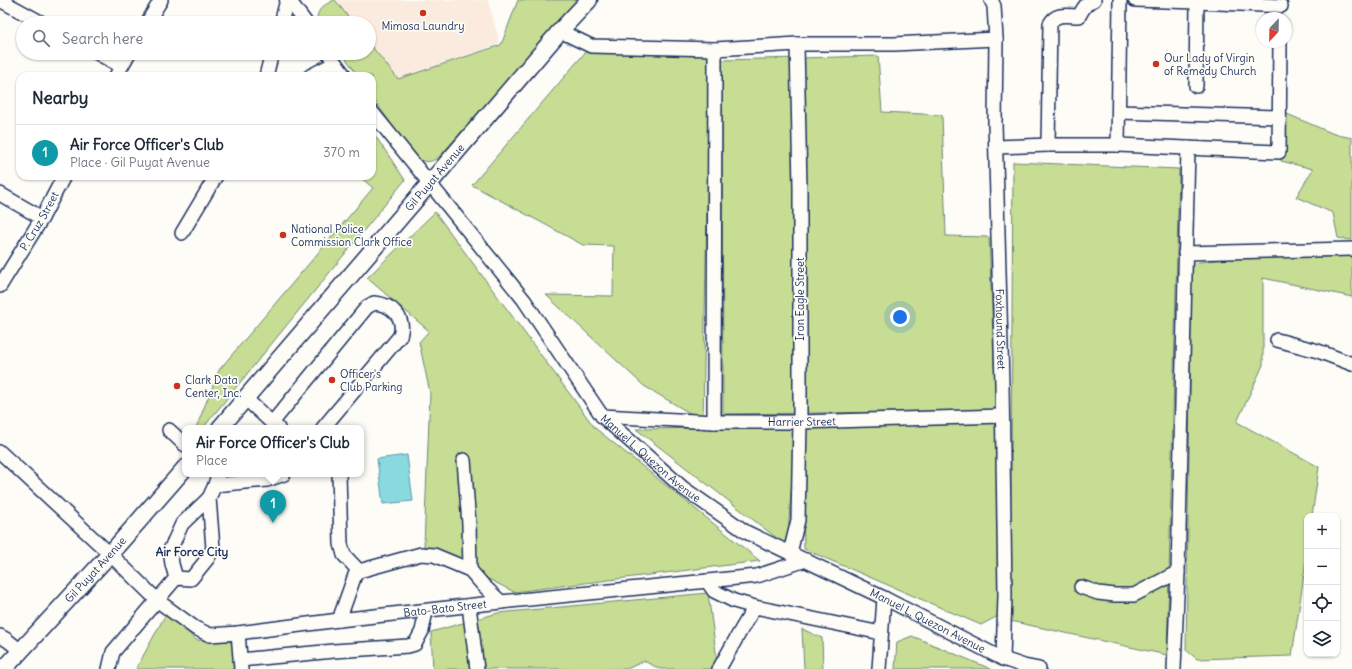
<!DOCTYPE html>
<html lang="en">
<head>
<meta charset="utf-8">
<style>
  :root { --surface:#fff; --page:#f6f6f7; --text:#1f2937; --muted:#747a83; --line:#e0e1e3; --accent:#c8321e }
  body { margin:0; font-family:Delius,sans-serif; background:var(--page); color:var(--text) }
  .controls { position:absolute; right:12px; bottom:12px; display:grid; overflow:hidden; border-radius:8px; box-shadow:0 1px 3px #0004 }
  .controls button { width:36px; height:36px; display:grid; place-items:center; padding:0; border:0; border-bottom:1px solid var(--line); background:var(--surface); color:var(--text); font:20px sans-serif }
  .compass { position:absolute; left:1256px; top:12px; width:36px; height:36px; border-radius:50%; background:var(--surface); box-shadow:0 1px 3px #0004; rotate:202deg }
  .you { position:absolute; left:900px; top:317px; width:14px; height:14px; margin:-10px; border:3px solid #fff; border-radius:50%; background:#1a73e8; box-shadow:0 0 0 6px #1a73e833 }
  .badge { display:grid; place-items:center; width:26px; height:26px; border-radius:50%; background:var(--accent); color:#fff; font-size:13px; font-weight:700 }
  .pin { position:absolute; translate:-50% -33px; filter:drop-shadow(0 1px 2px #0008) }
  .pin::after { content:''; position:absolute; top:21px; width:14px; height:12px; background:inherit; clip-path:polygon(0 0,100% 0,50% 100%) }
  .popup { position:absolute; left:182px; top:425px; width:182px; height:52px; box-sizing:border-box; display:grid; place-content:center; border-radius:8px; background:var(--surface); filter:drop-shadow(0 1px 3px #0005); font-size:13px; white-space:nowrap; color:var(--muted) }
  .popup b { font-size:15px; color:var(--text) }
  .popup::after { content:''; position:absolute; left:50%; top:100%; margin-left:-8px; border:8px solid transparent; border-top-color:var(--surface) }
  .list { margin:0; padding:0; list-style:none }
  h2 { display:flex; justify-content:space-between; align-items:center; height:52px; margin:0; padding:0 16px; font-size:17px }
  h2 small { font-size:13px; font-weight:400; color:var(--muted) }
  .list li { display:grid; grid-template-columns:26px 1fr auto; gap:12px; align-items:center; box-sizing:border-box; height:56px; padding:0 16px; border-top:1px solid var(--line) }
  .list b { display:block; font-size:15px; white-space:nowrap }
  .list p { margin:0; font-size:13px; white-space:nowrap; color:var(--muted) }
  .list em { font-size:13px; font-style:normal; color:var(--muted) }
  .icon { flex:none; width:22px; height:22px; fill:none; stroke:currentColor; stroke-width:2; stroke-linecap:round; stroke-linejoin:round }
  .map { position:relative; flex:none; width:1352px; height:669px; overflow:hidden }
  .search { position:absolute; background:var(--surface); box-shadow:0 1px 3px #0004; left:16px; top:16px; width:360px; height:44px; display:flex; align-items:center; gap:10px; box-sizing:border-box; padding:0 14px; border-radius:22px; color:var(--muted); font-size:15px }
  .panel { position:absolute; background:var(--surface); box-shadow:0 1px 3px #0004; left:16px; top:72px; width:360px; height:108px; border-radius:12px }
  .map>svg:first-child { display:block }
</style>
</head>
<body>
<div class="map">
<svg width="1352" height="669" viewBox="0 0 1352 669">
  <rect width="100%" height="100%" fill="#fdfcf7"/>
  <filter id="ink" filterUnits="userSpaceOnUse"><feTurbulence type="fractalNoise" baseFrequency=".025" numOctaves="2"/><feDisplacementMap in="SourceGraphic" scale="8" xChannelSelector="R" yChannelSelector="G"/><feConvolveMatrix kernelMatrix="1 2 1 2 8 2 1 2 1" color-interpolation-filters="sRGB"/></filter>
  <g filter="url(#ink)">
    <path fill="#fbebdf" d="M335,0H488L500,44L397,79L369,43V23H353Z"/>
    <path fill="#c6dd93" stroke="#708678" d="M334,0H335L353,23H321L317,17C319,7 325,5 334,0Z
      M518,0H577L440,156C431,164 423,163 414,156L372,97V76H358L342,53H369V43L398,79L501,45Z
      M594,42L710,45L703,421L644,386L546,295L613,296L614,246L583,245L472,185Z
      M878,56L882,112L942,115L946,236L989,237L996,411L723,414L722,60Z
      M1280,111L1334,134L1352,138V240L1338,238L1333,213L1296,197L1313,169L1281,161Z
      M372,131L405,180L203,428H196L219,370L373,188L359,176H372Z
      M1013,162L1179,169L1167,655L1010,621Z
      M435,212L595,428L760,561L514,592L424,546L430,393L419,342L429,331L367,278Z
      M1352,247V297L1263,278V365L1237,422L1319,467L1312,516H1307V554L1292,656L1197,659L1186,650L1192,263L1267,254Z
      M1006,417L1000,615L981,625L804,549L801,422Z
      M796,427L787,546L636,429Z
      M708,593L718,667L712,669H660L644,661L627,669H433L431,632L498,613Z
      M167,612L196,640L235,642L239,669H136Z
      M802,629L822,638L823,669H804Z
      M912,636L991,669H895L897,642Z"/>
    <path fill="#89dadf" stroke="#5d96ab" d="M407,455L413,501L383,504L377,459Z"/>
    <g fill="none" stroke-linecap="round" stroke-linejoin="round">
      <g stroke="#1b2f5e" stroke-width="16">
        <g id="minor">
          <path d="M0,0L42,23"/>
          <path d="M289,0L306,23"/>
          <path id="s1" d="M991,0L994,6L996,39L995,123L1002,383L1005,595L1003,659"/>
          <path d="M1135,0L1197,2L1281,6"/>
          <path d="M147,23L161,0"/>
          <path d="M281,23L287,0"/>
          <path d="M560,31L591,46L715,49L797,44H894L996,39"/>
          <path d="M97,53L121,66"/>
          <path d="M328,53L345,76"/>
          <path d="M116,76L129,53"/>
          <path d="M266,76L272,53"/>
          <path d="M310,76L335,63"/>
          <path d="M1196,86L1197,2"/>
          <path id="s2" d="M372,112L524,300L602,416L683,488L746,532L884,598L1003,659L1024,666L1039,669"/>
          <path d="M1119,112L1279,117"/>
          <path d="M1048,145L1050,24C1056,12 1068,16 1079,16C1083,9 1086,2 1094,0"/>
          <path d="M1118,145L1120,0"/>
          <path d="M996,147L1048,145H1118L1279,152L1280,42"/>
          <path d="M0,194L42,218"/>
          <path d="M182,233L216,176"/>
          <path d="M1185,253L1352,249"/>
          <path id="s3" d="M0,286L42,218L64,176"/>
          <path d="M1277,340L1318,351L1352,364"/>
          <path d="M245,398L272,423"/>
          <path id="s4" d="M602,416L714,422H800L1002,416"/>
          <path d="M714,422L715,49"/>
          <path d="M278,428L272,423L367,307L374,303C391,304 406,317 400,336L323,428"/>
          <path d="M169,430L185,445"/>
          <path id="s5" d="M0,452L110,554L158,601L195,628L210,635L238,633L339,620L501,602L757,576L806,560"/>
          <path d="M464,460L469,524L470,570"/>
          <path d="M339,474L341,544L344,555L359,571L421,554L434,555L470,570L483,585L501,602"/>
          <path d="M215,485L267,480L284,474"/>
          <path d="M790,553L798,520L800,422V187L797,44"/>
          <path d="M176,578L172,564L170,550L182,524L209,498"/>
          <path d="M707,581L714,591L734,601L755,607"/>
          <path d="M1081,587L1098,593L1115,595H1134L1178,572"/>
          <path d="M469,606L477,669"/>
          <path d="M339,620L355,575L359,571"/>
          <path d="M238,633L241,669"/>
          <path d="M0,636L7,640L21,651"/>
          <path d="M240,660L334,651L408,646L415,644L422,631L426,611"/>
          <path d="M109,669L113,652L176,578L191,579L208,558L213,548L209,498L215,485L218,474"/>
          <path d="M719,669C731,648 742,627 755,607L881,633"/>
          <path d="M879,669L884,598"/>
          <path d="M1174,669L1178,572L1188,148"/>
        </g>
      </g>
      <g stroke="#1b2f5e" stroke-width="19">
        <g id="major">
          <path id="s6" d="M220,428L560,31L589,0"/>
          <path id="s7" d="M4,669L110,554L185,468"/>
        </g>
      </g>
      <use href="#minor" stroke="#fdfcf7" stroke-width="13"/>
      <use href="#major" stroke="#fdfcf7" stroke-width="16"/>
    </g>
  </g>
  <g fill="#c8321e" stroke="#fdfcf7" stroke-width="1.5">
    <circle cx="423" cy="13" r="4"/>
    <circle cx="1156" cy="64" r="4"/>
    <circle cx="283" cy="235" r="4"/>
    <circle cx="332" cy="380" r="4"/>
    <circle cx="177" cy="386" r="4"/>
  </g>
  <g text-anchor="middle" stroke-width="3.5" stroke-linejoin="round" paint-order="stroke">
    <g font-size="11" fill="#1b2f5e" stroke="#fdfcf7" text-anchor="start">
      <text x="423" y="30" text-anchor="middle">Mimosa Laundry</text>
      <text x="1164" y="62">Our Lady of Virgin<tspan x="1164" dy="13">of Remedy Church</tspan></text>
      <text x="291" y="233">National Police<tspan x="291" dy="13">Commission Clark Office</tspan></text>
      <text x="340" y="378">Officer's<tspan x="340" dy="13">Club Parking</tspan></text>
      <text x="185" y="384">Clark Data<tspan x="185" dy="13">Center, Inc.</tspan></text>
    </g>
    <g font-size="11" fill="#1b2f5e" stroke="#fdfcf7">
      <text dy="4" stroke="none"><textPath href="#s6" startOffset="330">Gil Puyat Avenue</textPath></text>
      <text dy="4" stroke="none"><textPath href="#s3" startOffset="76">P. Cruz Street</textPath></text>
      <text transform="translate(800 299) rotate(-90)" y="4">Iron Eagle Street</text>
      <text dy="4" stroke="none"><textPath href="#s1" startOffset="330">Foxhound Street</textPath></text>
      <text dy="4" stroke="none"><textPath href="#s4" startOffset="200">Harrier Street</textPath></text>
      <text dy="4" stroke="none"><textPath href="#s2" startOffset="446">Manuel L. Quezon Avenue</textPath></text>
      <text dy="4" stroke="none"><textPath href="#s7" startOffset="135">Gil Puyat Avenue</textPath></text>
      <text dy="4" stroke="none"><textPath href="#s5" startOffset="516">Bato-Bato Street</textPath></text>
      <text dy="4" stroke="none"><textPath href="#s2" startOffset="769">Manuel L. Quezon Avenue</textPath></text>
    </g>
    <g font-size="12" font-weight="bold" fill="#1b2f5e" stroke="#fdfcf7">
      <text x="192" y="556">Air Force City</text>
    </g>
  </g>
</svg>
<div class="controls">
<button>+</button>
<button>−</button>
<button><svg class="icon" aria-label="locate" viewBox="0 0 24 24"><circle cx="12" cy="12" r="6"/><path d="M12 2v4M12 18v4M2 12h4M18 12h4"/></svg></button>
<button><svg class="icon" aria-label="layers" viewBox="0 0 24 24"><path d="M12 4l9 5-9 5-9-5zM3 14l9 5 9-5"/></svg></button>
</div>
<svg class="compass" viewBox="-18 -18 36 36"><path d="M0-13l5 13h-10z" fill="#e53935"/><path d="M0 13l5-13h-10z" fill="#747a83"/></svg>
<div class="you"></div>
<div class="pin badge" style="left:273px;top:523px;background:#0f9aa8">1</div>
<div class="popup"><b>Air Force Officer's Club</b>Place</div>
<div class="search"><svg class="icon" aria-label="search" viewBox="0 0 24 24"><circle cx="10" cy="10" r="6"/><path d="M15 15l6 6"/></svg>Search here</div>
<section class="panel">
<h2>Nearby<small></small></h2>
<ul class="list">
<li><span class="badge" style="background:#0f9aa8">1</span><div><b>Air Force Officer's Club</b><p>Place · Gil Puyat Avenue</p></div><em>370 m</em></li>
</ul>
</section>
</div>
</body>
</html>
